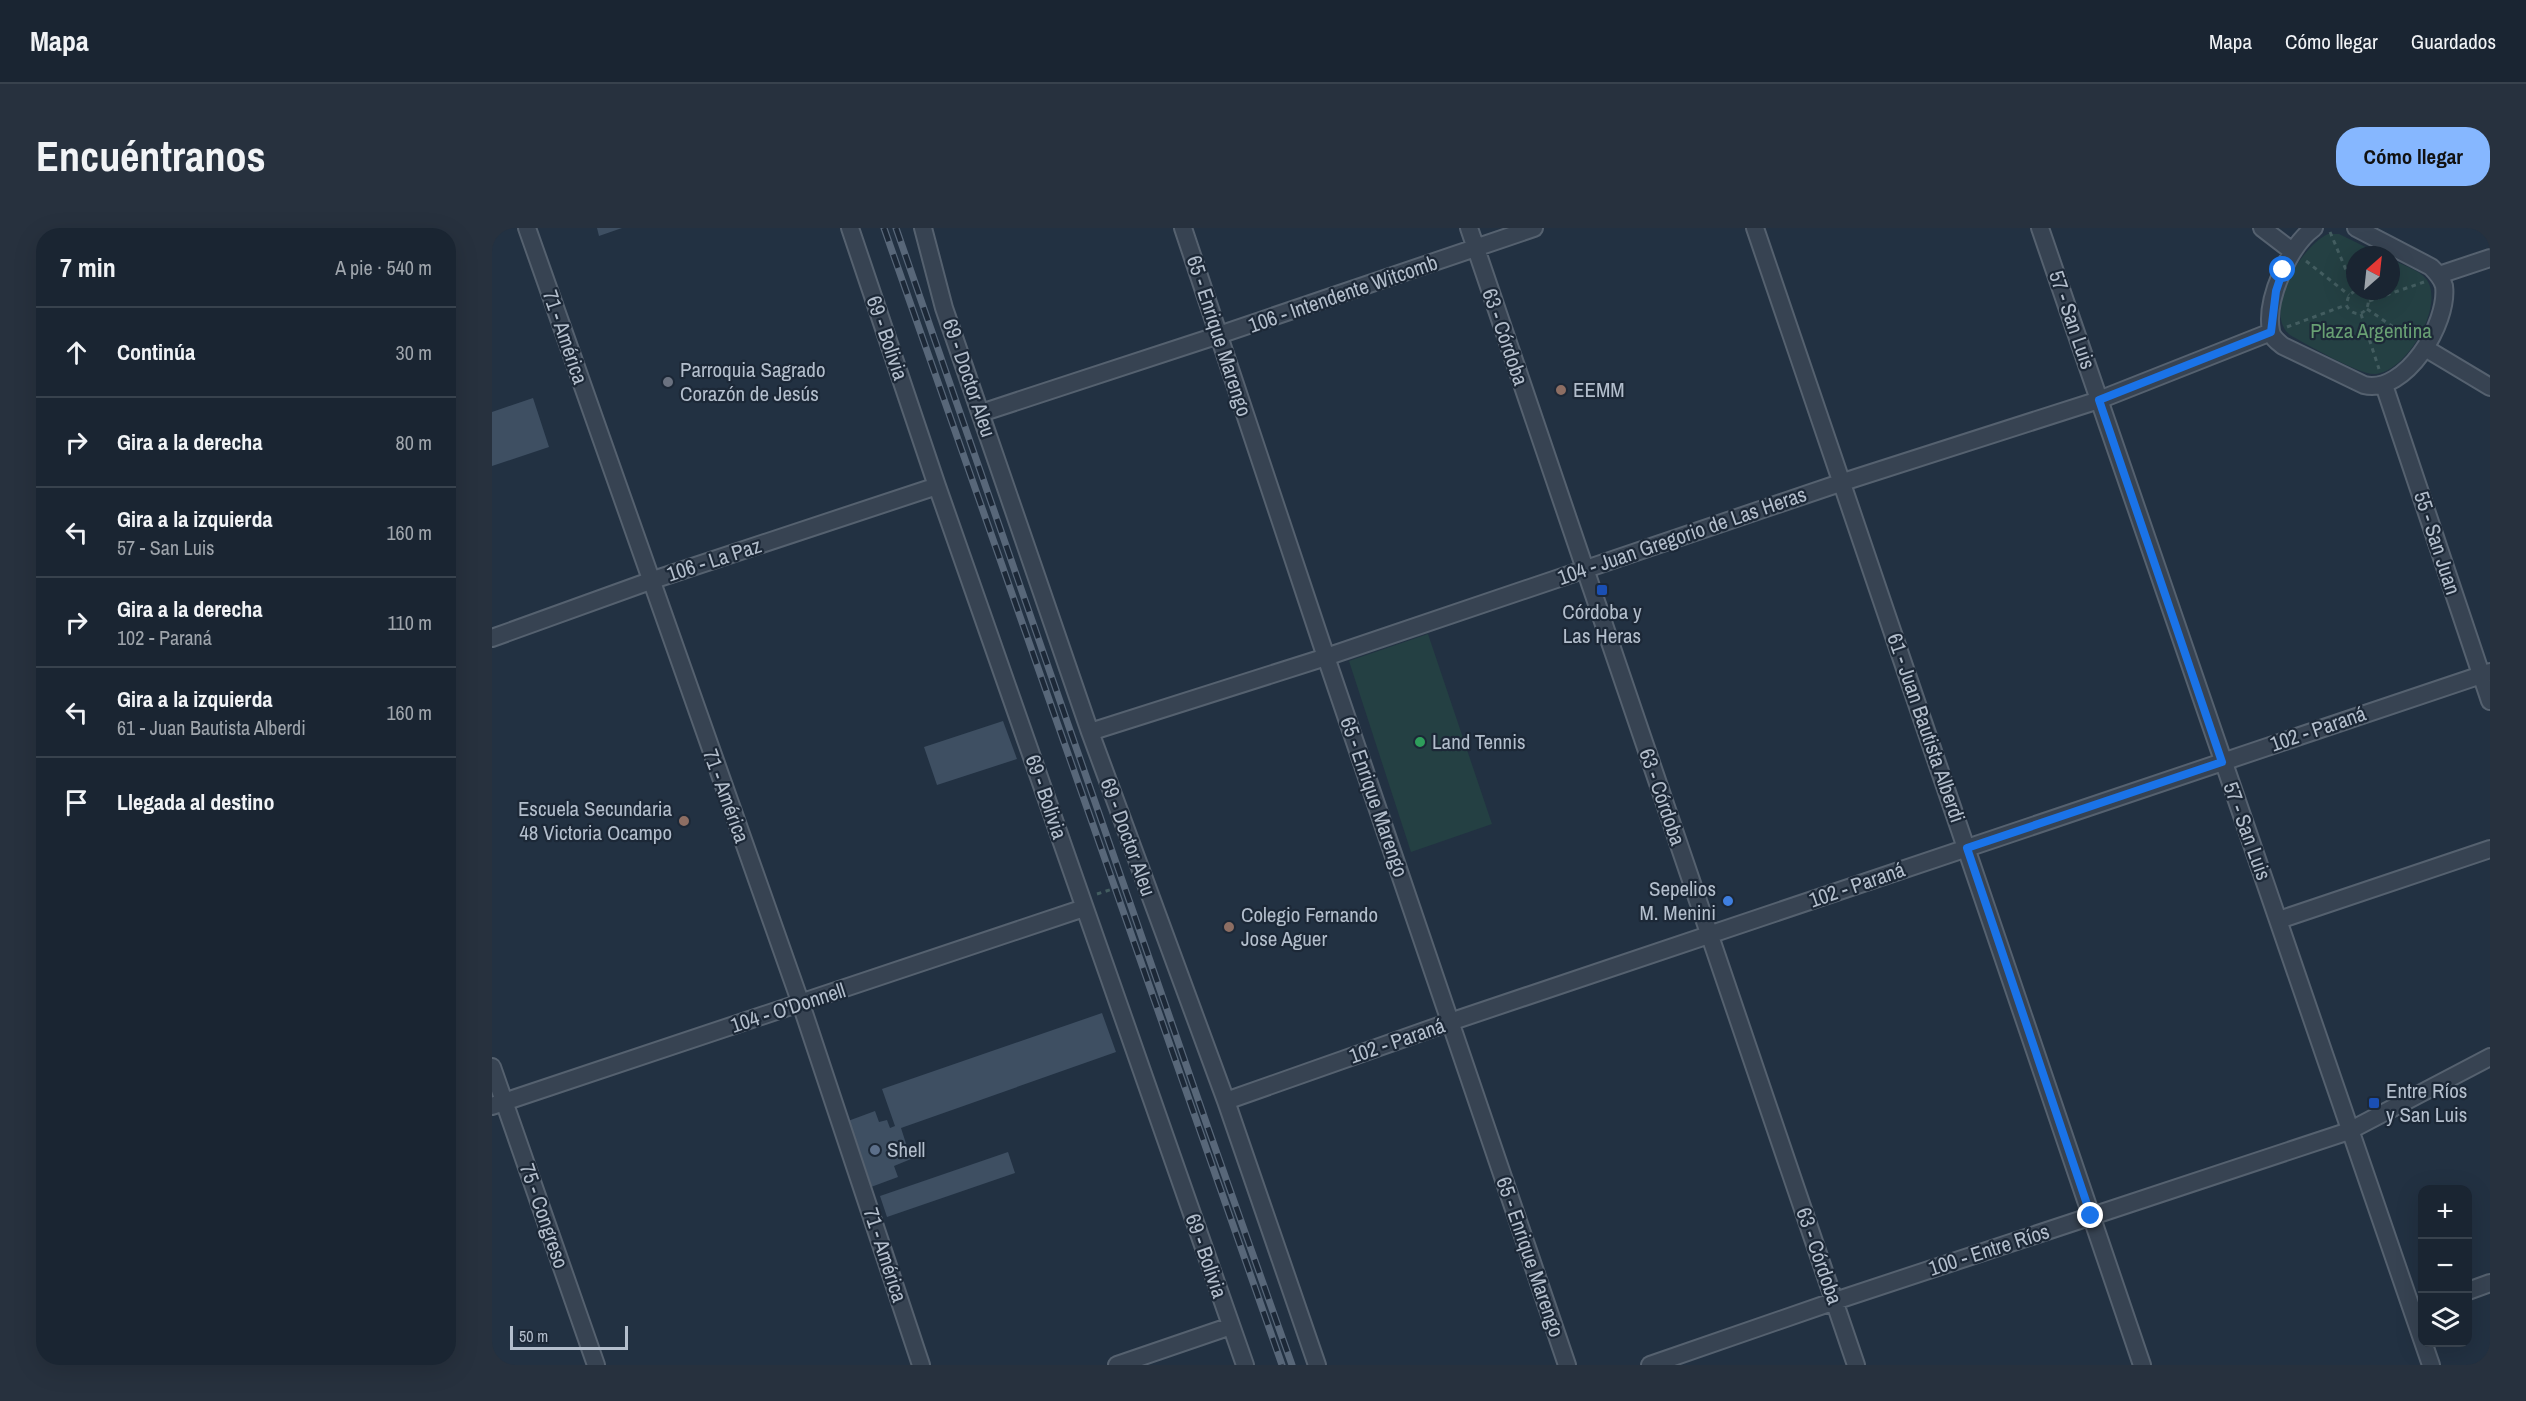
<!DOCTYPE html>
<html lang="es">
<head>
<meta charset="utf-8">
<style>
  :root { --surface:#1a2532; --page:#27313e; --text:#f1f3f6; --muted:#9fa5ac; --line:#38424d; --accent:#86b7ff }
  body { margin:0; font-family:"Archivo Narrow",sans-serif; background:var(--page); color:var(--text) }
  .controls { position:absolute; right:18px; bottom:18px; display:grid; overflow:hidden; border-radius:12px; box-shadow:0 6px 24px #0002 }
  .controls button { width:54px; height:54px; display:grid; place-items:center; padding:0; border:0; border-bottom:2px solid var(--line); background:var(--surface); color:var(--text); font:30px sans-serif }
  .compass { position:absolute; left:1854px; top:18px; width:54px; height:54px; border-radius:50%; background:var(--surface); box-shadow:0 6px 24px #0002; rotate:27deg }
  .scale { position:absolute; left:18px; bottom:15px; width:118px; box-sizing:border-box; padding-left:6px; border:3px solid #b3becc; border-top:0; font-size:16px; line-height:21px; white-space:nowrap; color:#b3becc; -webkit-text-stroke:4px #1c2837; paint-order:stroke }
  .stop { position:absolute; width:18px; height:18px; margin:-14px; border:4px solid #1a73e8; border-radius:50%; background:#fff }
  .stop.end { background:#1a73e8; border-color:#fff; box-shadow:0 2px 6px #0008 }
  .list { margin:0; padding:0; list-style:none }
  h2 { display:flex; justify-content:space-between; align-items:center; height:78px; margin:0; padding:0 24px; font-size:26px }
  h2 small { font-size:20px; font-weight:400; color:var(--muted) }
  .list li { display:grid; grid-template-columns:39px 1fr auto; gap:18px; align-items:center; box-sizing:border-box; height:90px; padding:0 24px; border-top:2px solid var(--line) }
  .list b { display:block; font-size:22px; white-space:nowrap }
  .list p { margin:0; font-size:20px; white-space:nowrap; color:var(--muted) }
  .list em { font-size:20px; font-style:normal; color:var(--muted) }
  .icon { flex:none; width:33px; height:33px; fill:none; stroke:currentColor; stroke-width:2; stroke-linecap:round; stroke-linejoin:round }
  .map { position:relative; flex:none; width:1998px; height:1137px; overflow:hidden; border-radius:24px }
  header { display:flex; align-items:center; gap:36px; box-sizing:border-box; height:84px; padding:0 30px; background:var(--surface); border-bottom:2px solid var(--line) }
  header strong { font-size:28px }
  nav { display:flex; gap:33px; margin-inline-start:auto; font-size:21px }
  .intro { display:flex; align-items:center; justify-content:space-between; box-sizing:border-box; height:144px; padding:0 36px }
  h1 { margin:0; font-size:42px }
  .button { padding:15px 27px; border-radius:24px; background:var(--accent); color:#111; font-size:21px; font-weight:700 }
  main { display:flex; gap:36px; padding:0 36px }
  aside { flex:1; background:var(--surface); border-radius:24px; box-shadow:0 6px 24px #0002 }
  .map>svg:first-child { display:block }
</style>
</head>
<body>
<header>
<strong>Mapa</strong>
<nav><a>Mapa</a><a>Cómo llegar</a><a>Guardados</a></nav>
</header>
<div class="intro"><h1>Encuéntranos</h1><a class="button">Cómo llegar</a></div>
<main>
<aside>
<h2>7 min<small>A pie · 540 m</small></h2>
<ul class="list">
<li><svg class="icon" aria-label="ahead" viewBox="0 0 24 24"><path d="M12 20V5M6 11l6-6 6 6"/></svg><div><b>Continúa</b></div><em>30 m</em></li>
<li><svg class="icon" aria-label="right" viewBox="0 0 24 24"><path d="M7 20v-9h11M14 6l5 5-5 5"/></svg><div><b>Gira a la derecha</b></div><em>80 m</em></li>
<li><svg class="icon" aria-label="left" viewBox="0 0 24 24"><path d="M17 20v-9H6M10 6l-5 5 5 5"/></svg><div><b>Gira a la izquierda</b><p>57 - San Luis</p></div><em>160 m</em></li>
<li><svg class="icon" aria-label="right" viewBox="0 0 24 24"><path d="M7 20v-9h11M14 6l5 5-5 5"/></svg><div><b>Gira a la derecha</b><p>102 - Paraná</p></div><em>110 m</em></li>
<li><svg class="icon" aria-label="left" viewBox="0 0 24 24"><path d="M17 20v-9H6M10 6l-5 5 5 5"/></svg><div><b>Gira a la izquierda</b><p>61 - Juan Bautista Alberdi</p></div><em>160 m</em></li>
<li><svg class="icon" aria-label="arrive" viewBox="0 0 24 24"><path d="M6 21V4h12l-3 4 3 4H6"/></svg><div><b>Llegada al destino</b></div></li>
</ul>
</aside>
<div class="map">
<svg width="1998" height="1137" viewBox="0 0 1998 1137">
  <rect width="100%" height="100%" fill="#223142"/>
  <path fill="#244043" d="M1836,6H1847L1890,27H1863V63H1899V31C1910,37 1928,42 1935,52C1953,79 1913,146 1882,146C1866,146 1814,116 1798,107C1770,84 1809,18 1836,6Z
    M936,406L1000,596L919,624L857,433Z"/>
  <path fill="#3e4f62" d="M105,0H130L107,8Z
    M41,170L57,219L0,238V184Z
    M511,493L525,531L445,557L432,519Z
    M610,785L624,824L409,900L419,931L402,938L406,949L379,959L356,893L383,883L387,894L395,892L398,900L403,898L390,861Z
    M516,924L523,945L395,989L388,968Z"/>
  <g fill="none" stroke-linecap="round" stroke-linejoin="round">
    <g stroke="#55616f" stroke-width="20">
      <path id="street" d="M35,0L309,776L429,1137
        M358,0L445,258L753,1137
        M431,0L452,80L598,504L734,873L825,1137
        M691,0L834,429L1075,1137
        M977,0L1364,1137
        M1263,0L1650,1137
        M1548,0L1939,1137
        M1770,0L1800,23
        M1822,0C1797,18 1773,72 1779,103C1780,110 1786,114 1791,118L1872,157C1913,167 1957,95 1952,58C1950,50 1945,45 1939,39L1864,0
        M1947,47L1998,30
        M1933,120L1998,159
        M1892,157L1998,473
        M489,185L727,107L1042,0
        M0,410L158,353L445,258
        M598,504L834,429L1348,255L1607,172L1779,104
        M1787,692L1998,621
        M0,839L104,1137
        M734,873L958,794L1998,444
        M0,878L592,680
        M1976,1063L1998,1055
        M625,1137L739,1098
        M1158,1137L1343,1073L1857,903L1998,829"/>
    </g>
    <path stroke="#435d60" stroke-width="3" stroke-dasharray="4.5 4.5" stroke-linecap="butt" d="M1838,4L1863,63
      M1814,33L1857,67
      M1863,63L1857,67L1854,77C1862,92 1879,86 1876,69L1868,63
      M1877,73L1932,54
      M1875,81L1919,111
      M1869,86L1887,141
      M1795,99L1854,77
      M605,666L639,655"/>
    <use href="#street" stroke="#374352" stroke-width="16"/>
    <g stroke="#586779" stroke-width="7">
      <path id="rail" d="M392,0L790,1137
        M404,0L715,897L800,1137"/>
    </g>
    <use href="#rail" stroke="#1c2837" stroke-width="4.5" stroke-dasharray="14" stroke-linecap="butt"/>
  </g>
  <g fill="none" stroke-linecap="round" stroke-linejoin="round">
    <path stroke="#1a73e8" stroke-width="8" d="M1599,988L1475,620L1730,534L1607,172L1779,104L1784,63L1791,42"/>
  </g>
  <circle fill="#6b7280" stroke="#1c2837" stroke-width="2" cx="176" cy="154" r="6"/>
  <g fill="#8d6e63" stroke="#1c2837" stroke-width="2">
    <circle cx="1069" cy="162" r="6"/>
    <circle cx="192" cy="593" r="6"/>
    <circle cx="737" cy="699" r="6"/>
  </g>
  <g fill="#1a4fb4" stroke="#1c2837" stroke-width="2">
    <rect x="1104" y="356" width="12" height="12" rx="3"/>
    <rect x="1876" y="869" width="12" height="12" rx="3"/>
  </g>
  <circle fill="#2e9e5b" stroke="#1c2837" stroke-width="2" cx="928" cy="514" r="6"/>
  <circle fill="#3f7fe0" stroke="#1c2837" stroke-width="2" cx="1236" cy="673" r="6"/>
  <circle fill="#5c6f8a" stroke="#1c2837" stroke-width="2" cx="383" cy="922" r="6"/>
  <g text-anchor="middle" stroke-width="4.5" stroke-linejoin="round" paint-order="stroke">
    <g font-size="21" fill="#b3becc" stroke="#1c2837">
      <text transform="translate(851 66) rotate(-19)" y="7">106 - Intendente Witcomb</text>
      <text transform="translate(1580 92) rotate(71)" y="7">57 - San Luis</text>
      <text transform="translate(727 108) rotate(72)" y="7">65 - Enrique Marengo</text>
      <text transform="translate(73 109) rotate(71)" y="7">71 - América</text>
      <text transform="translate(1013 109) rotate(71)" y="7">63 - Córdoba</text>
      <text transform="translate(395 110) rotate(71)" y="7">69 - Bolivia</text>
      <text transform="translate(477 150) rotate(71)" y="7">69 - Doctor Aleu</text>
      <text transform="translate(1190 308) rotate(-19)" y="7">104 - Juan Gregorio de Las Heras</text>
      <text transform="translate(1945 315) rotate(72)" y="7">55 - San Juan</text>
      <text transform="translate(222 332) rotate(-18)" y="7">106 - La Paz</text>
      <text transform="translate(1434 500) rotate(71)" y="7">61 - Juan Bautista Alberdi</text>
      <text transform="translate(1826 501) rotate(-19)" y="7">102 - Paraná</text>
      <text transform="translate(234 568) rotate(70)" y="7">71 - América</text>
      <text transform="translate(554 569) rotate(71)" y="7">69 - Bolivia</text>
      <text transform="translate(882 569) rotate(71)" y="7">65 - Enrique Marengo</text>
      <text transform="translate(1170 569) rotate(71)" y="7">63 - Córdoba</text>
      <text transform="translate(1755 603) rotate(70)" y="7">57 - San Luis</text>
      <text transform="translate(636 609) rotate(70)" y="7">69 - Doctor Aleu</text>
      <text transform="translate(1365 657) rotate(-19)" y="7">102 - Paraná</text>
      <text transform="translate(296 780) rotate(-18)" y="7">104 - O'Donnell</text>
      <text transform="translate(905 813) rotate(-19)" y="7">102 - Paraná</text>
      <text transform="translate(52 988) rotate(71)" y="7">75 - Congreso</text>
      <text transform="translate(1497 1022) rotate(-18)" y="7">100 - Entre Ríos</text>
      <text transform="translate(393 1027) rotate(72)" y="7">71 - América</text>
      <text transform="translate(714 1028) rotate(71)" y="7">69 - Bolivia</text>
      <text transform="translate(1327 1028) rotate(71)" y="7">63 - Córdoba</text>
      <text transform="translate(1038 1029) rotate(71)" y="7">65 - Enrique Marengo</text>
    </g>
    <g font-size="21" fill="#689f73" stroke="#1c2837">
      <text x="1879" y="110">Plaza Argentina</text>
    </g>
    <g font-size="21" fill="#b3becc" stroke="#1c2837" text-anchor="start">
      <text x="188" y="149">Parroquia Sagrado<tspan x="188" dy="24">Corazón de Jesús</tspan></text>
      <text x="1081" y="169">EEMM</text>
      <text x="1110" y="391" text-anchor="middle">Córdoba y<tspan x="1110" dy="24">Las Heras</tspan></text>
      <text x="940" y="521">Land Tennis</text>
      <text x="180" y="588" text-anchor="end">Escuela Secundaria<tspan x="180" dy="24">48 Victoria Ocampo</tspan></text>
      <text x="1224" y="668" text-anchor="end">Sepelios<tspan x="1224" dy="24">M. Menini</tspan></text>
      <text x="749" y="694">Colegio Fernando<tspan x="749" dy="24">Jose Aguer</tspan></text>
      <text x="1894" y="870">Entre Ríos<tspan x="1894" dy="24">y San Luis</tspan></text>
      <text x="395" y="929">Shell</text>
    </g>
  </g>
</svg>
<div class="controls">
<button>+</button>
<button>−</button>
<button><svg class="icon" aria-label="layers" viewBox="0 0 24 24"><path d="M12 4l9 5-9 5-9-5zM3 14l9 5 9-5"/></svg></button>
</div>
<svg class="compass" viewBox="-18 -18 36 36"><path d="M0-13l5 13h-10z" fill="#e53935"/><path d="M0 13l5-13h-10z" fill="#9fa5ac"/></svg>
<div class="scale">50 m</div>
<div class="stop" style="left:1791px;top:42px"></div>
<div class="stop end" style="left:1599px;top:988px"></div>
</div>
</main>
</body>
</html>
